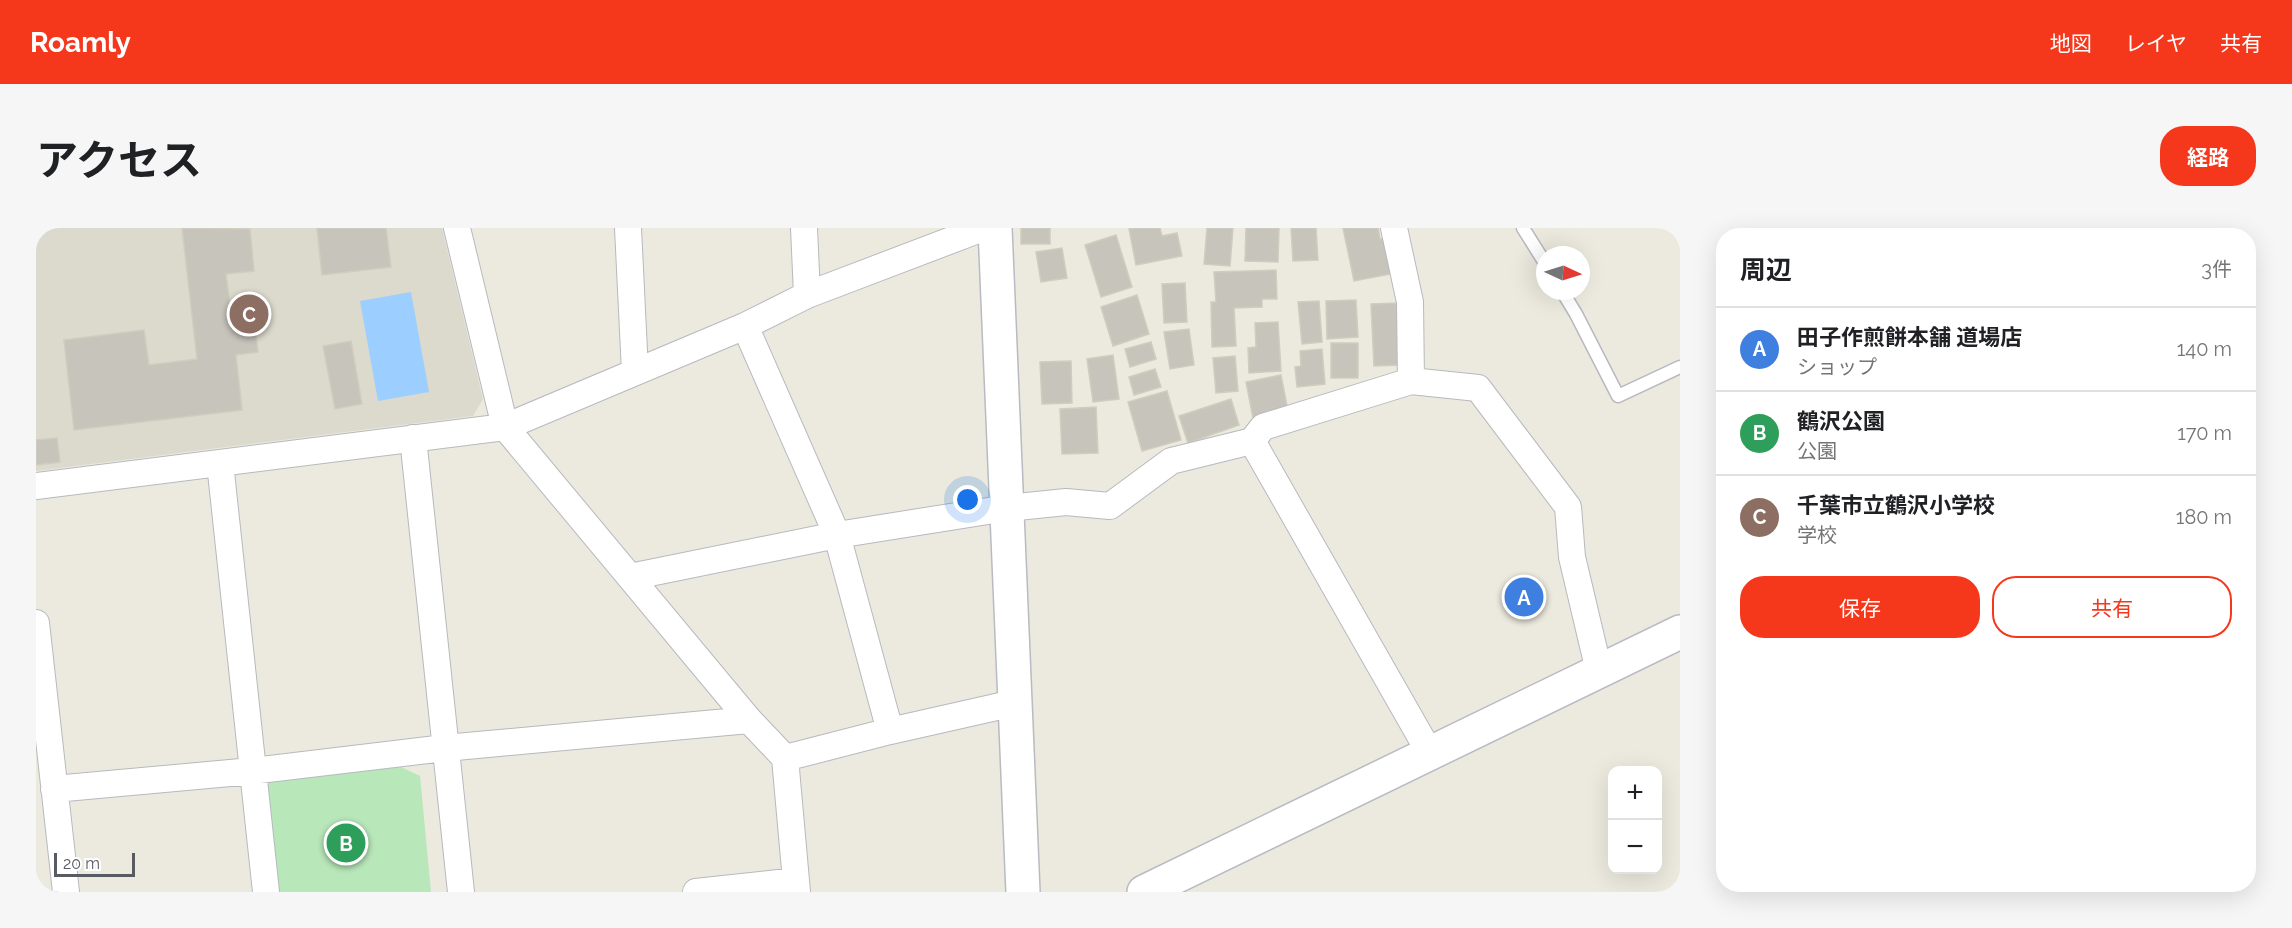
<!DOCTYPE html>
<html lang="ja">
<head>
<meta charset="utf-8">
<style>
  :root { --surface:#fff; --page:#f6f6f6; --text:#202124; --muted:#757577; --line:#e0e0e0; --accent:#f5371b }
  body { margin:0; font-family:Raleway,"Noto Sans JP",sans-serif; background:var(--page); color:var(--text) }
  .controls { position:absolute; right:18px; bottom:18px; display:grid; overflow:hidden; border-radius:12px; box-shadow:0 6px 24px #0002 }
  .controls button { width:54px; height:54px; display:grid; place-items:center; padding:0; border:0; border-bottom:2px solid var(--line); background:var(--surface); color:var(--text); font:30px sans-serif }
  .compass { position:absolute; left:1500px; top:18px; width:54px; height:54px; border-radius:50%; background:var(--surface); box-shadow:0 6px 24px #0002; rotate:94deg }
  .scale { position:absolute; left:18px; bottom:15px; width:81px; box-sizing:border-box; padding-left:6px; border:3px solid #585b61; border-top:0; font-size:16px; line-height:21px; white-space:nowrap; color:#585b61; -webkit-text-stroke:4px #fff; paint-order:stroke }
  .you { position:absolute; left:932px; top:272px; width:21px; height:21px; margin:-15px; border:4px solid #fff; border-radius:50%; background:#1a73e8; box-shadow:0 0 0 9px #1a73e833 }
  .badge { display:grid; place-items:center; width:39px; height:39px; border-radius:50%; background:var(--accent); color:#fff; font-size:20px; font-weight:700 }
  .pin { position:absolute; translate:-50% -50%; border:3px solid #fff; box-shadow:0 2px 6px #0006 }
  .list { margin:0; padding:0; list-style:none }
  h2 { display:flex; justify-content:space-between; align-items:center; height:78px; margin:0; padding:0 24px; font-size:26px }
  h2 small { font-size:20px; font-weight:400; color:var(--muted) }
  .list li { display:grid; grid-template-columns:39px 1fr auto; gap:18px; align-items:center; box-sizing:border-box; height:84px; padding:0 24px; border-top:2px solid var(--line) }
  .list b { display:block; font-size:22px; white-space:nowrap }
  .list p { margin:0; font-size:20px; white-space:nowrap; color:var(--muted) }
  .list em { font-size:20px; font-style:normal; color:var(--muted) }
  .actions { display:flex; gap:12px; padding:18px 24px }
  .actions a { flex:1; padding:14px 0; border:2px solid var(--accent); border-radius:24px; text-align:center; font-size:21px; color:var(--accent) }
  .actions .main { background:var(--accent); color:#fff }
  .map { position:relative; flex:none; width:1644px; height:664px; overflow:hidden; border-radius:24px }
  header { display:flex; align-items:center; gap:36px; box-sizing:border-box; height:84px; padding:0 30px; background:var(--accent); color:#fff }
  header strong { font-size:28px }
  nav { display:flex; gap:33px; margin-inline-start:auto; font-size:21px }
  .intro { display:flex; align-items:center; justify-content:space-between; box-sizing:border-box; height:144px; padding:0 36px }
  h1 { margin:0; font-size:42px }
  .button { padding:15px 27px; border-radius:24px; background:var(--accent); color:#fff; font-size:21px; font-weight:700 }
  main { display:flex; gap:36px; padding:0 36px }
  aside { flex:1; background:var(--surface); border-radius:24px; box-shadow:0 6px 24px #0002 }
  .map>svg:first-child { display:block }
</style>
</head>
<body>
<header>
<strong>Roamly</strong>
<nav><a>地図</a><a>レイヤ</a><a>共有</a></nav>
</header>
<div class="intro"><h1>アクセス</h1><a class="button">経路</a></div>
<main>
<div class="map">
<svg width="1644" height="664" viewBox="0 0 1644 664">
  <rect width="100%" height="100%" fill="#eceade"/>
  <path fill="#dcd9cd" d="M0,0H406L447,171L437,188L0,243Z"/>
  <path fill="#b8e7ba" d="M365,539L384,548L395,664H236L225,566L234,551Z"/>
  <path fill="#9ccfff" d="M375,64L393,164L342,173L324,73Z"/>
  <path fill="#c7c4bc" stroke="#d1ccbd" stroke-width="1.5" d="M146,0L214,1L218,43L190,46L197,100L219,97L222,124L200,127L206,182L38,202L28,112L108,102L113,137L161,131Z
    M281,0H350L355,39L286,47Z
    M985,0H1014V16H985Z
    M1100,0H1124L1126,8L1141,5L1146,28L1100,37L1093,1Z
    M1171,0H1197L1194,38L1168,36Z
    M1210,0H1243L1242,34L1209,33Z
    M1255,0H1280L1282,32L1257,33Z
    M1307,0H1342L1344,11L1353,10L1360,45L1318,53Z
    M1080,7L1096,59L1065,69L1049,17Z
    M1026,20L1031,50L1005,54L1000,24Z
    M1240,42L1241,71H1226V79L1198,80L1200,118L1176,119L1175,74H1180L1178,44Z
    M1149,55L1151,94L1128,95L1126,56Z
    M1101,67L1113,106L1077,118L1065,79Z
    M1320,72L1322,109L1291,111L1290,73Z
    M1283,73L1286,114L1266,116L1262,74Z
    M1363,75L1367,137L1338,138L1335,76Z
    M1242,94L1245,143L1213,145L1212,120L1220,119L1219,95Z
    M1153,101L1158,137L1134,141L1128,104Z
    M315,113L326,176L299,181L287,118Z
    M1115,114L1120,131L1094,139L1089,121Z
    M1295,115H1322V150H1295Z
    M1286,121L1289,156L1261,159L1259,139L1265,138L1264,123Z
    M1077,127L1083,171L1057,174L1051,131Z
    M1199,128L1202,163L1180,165L1177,130Z
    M1035,133L1036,175L1006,176L1004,134Z
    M1119,141L1125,159L1098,167L1093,149Z
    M1245,147L1252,183L1217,190L1210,154Z
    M1131,163L1145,212L1106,223L1092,174Z
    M1195,171L1203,197L1152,215L1143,188Z
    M1060,179L1062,225L1026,226L1024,181Z
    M21,210L24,234L0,237V212Z"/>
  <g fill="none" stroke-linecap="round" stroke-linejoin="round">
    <g stroke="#b7b9bf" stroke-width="15">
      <path id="lane" d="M1487,0L1509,35
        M1526,63L1540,86L1582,168L1644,139"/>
    </g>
    <g stroke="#b7b9bf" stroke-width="28">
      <path id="street" d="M421,0L469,199L713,492L749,530L761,664
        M592,0L599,144
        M768,0L771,67
        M1358,0L1374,74L1375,153
        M709,98L801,307L854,503
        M377,210L425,664
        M1216,213L1395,527
        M184,235L230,664
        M0,258L469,199L709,98L771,67L947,0
        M594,349L801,307L971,280L1030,274L1074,278L1135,233L1216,213L1227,199L1375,153L1442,160L1532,279L1536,329L1563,443
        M0,395L30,664
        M749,530L854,503L978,475
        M18,561L216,543L409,520L713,492
        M660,664L760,653"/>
    </g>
    <g stroke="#b8bbc2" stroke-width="36">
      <path id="secondary" d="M959,0L987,664
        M1108,664L1644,404"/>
    </g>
    <use href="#lane" stroke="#fff" stroke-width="12"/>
    <use href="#street" stroke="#fff" stroke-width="26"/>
    <use href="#secondary" stroke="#fff" stroke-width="33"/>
  </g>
</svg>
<div class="controls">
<button>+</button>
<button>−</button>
</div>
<svg class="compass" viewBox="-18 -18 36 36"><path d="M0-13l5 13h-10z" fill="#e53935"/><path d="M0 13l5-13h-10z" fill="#757577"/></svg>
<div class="scale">20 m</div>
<div class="you"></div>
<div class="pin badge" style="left:1488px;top:369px;background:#3f7fe0">A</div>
<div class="pin badge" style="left:310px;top:615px;background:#2e9e5b">B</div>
<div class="pin badge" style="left:213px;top:86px;background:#8d6e63">C</div>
</div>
<aside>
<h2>周辺<small>3件</small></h2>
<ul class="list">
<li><span class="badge" style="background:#3f7fe0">A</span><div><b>田子作煎餅本舗 道場店</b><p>ショップ</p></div><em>140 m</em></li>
<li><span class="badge" style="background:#2e9e5b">B</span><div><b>鶴沢公園</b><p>公園</p></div><em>170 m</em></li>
<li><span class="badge" style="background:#8d6e63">C</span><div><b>千葉市立鶴沢小学校</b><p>学校</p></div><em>180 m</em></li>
</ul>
<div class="actions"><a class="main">保存</a><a>共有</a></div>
</aside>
</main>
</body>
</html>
